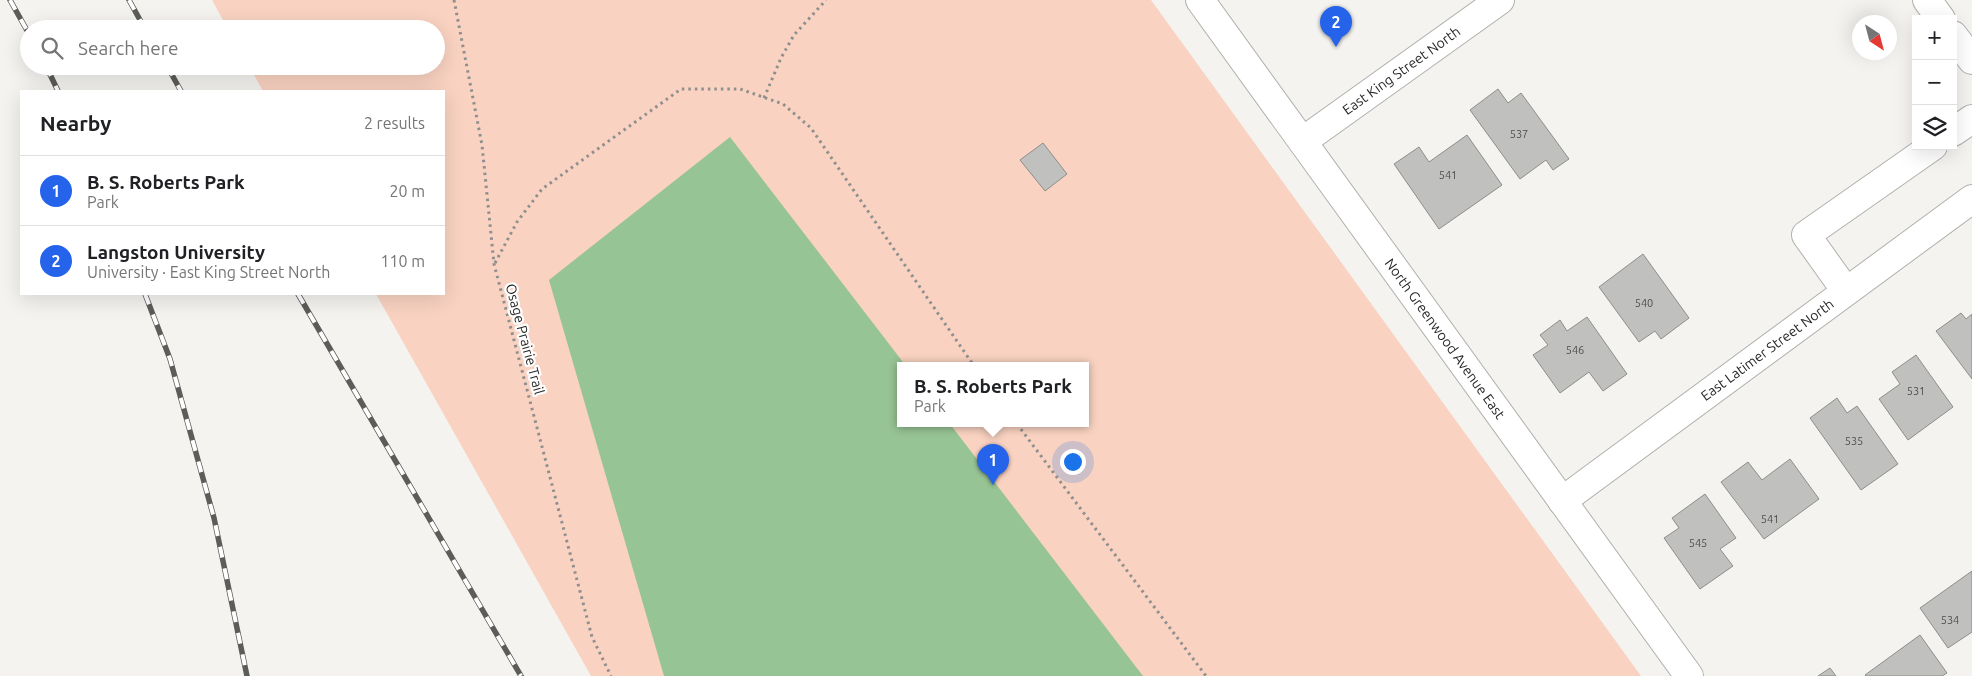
<!DOCTYPE html>
<html lang="en">
<head>
<meta charset="utf-8">
<style>
  :root { --surface:#fff; --page:#f2f2f2; --text:#202124; --muted:#757577; --line:#e0e0e0; --accent:#2563eb }
  body { margin:0; font-family:Ubuntu,sans-serif; background:var(--page); color:var(--text) }
  .controls { position:absolute; right:15px; top:15px; display:grid; overflow:hidden; border-radius:0px; box-shadow:0 5px 20px #0002 }
  .controls button { width:45px; height:45px; display:grid; place-items:center; padding:0; border:0; border-bottom:1px solid var(--line); background:var(--surface); color:var(--text); font:25px sans-serif }
  .compass { position:absolute; left:1852px; top:15px; width:45px; height:45px; border-radius:50%; background:var(--surface); box-shadow:0 5px 20px #0002; rotate:144deg }
  .you { position:absolute; left:1072px; top:461px; width:18px; height:18px; margin:-12px; border:4px solid #fff; border-radius:50%; background:#1a73e8; box-shadow:0 0 0 8px #1a73e833 }
  .badge { display:grid; place-items:center; width:32px; height:32px; border-radius:50%; background:var(--accent); color:#fff; font-size:16px; font-weight:700 }
  .pin { position:absolute; translate:-50% -41px; filter:drop-shadow(0 1px 2px #0008) }
  .pin::after { content:''; position:absolute; top:26px; width:18px; height:15px; background:inherit; clip-path:polygon(0 0,100% 0,50% 100%) }
  .popup { position:absolute; left:897px; top:362px; width:192px; height:65px; box-sizing:border-box; display:grid; place-content:center; border-radius:0px; background:var(--surface); filter:drop-shadow(0 1px 4px #0005); font-size:16px; white-space:nowrap; color:var(--muted) }
  .popup b { font-size:19px; color:var(--text) }
  .popup::after { content:''; position:absolute; left:50%; top:100%; margin-left:-10px; border:10px solid transparent; border-top-color:var(--surface) }
  .list { margin:0; padding:0; list-style:none }
  h2 { display:flex; justify-content:space-between; align-items:center; height:65px; margin:0; padding:0 20px; font-size:21px }
  h2 small { font-size:16px; font-weight:400; color:var(--muted) }
  .list li { display:grid; grid-template-columns:32px 1fr auto; gap:15px; align-items:center; box-sizing:border-box; height:70px; padding:0 20px; border-top:1px solid var(--line) }
  .list b { display:block; font-size:19px; white-space:nowrap }
  .list p { margin:0; font-size:16px; white-space:nowrap; color:var(--muted) }
  .list em { font-size:16px; font-style:normal; color:var(--muted) }
  .icon { flex:none; width:28px; height:28px; fill:none; stroke:currentColor; stroke-width:2; stroke-linecap:round; stroke-linejoin:round }
  .map { position:relative; flex:none; width:1972px; height:676px; overflow:hidden }
  .search { position:absolute; background:var(--surface); box-shadow:0 5px 20px #0002; left:20px; top:20px; width:425px; height:55px; display:flex; align-items:center; gap:12px; box-sizing:border-box; padding:0 18px; border-radius:28px; color:var(--muted); font-size:19px }
  .panel { position:absolute; background:var(--surface); box-shadow:0 5px 20px #0002; left:20px; top:90px; width:425px; height:205px; border-radius:0px }
  .map>svg:first-child { display:block }
</style>
</head>
<body>
<div class="map">
<svg width="1972" height="676" viewBox="0 0 1972 676">
  <rect width="100%" height="100%" fill="#f4f3f0"/>
  <path fill="#f9d2c1" fill-rule="evenodd" d="M212,0H1151L1641,676H591L376,294H444V91H263L249,66H436V29H228ZM900,366H1086V424H900Z"/>
  <path fill="#97c494" d="M730,137L906,366H900V424H950L1143,676H664L549,280Z"/>
  <path fill="#c0c1be" stroke="#8d8d8b" d="M1498,89L1508,103L1521,93L1569,159L1553,170L1546,160L1520,179L1470,110Z
    M1467,135L1502,185L1439,229L1394,164L1419,147L1429,162Z
    M1043,143L1067,174L1045,191L1020,160Z
    M1643,254L1689,318L1661,339L1655,331L1639,342L1599,287Z
    M1961,313L1966,319L1972,314V379L1936,331Z
    M1587,317L1627,374L1603,391L1589,372L1560,393L1533,355L1548,345L1540,335L1560,320L1567,331Z
    M1916,355L1953,407L1908,440L1879,399L1900,384L1892,372Z
    M1837,398L1847,413L1857,406L1898,464L1861,490L1810,418Z
    M1790,459L1819,499L1764,539L1721,482L1748,462L1762,480Z
    M1705,494L1736,538L1720,549L1733,566L1700,589L1664,538L1679,528L1672,518Z
    M1972,571V632L1948,648L1920,608Z
    M1920,635L1947,673L1942,676H1866L1865,675Z
    M1830,668L1836,676H1818Z"/>
  <g fill="none" stroke-linecap="round" stroke-linejoin="round">
    <g stroke="#b0b0ad" stroke-width="30">
      <g id="minor">
        <path id="s1" d="M1200,0L1689,676"/>
        <path d="M1927,0L1941,19"/>
        <path d="M1953,35L1972,60"/>
        <path d="M1953,132L1972,119"/>
        <path id="s2" d="M1303,141L1500,0"/>
        <path d="M1846,291L1806,235L1933,146"/>
        <path id="s3" d="M1562,501L1972,199"/>
      </g>
    </g>
    <path stroke="#8f8f8d" stroke-width="3" stroke-dasharray="2.5 4" stroke-linecap="butt" d="M454,0L482,145L494,264L592,637L611,676
      M764,98L781,58L794,35L826,0
      M495,263L517,222L542,189L681,89H740L783,104L811,128L974,366
      M1017,424L1206,676"/>
    <use href="#minor" stroke="#fff" stroke-width="28"/>
    <g stroke="#5c5c5a" stroke-width="5.5">
      <path id="rail" d="M10,0L29,34
        M129,0L145,29
        M46,66L58,91
        M167,66L181,91
        M145,294L170,359L214,518L247,676
        M298,294L521,676"/>
    </g>
    <use href="#rail" stroke="#fff" stroke-width="4" stroke-dasharray="11" stroke-linecap="butt"/>
  </g>
  <g text-anchor="middle" stroke-width="4.5" stroke-linejoin="round" paint-order="stroke">
    <g font-size="11" fill="#4d4e4c">
      <text x="1519" y="138">537</text>
      <text x="1448" y="179">541</text>
      <text x="1644" y="307">540</text>
      <text x="1575" y="354">546</text>
      <text x="1916" y="395">531</text>
      <text x="1854" y="445">535</text>
      <text x="1770" y="523">541</text>
      <text x="1698" y="547">545</text>
      <text x="1950" y="624">534</text>
    </g>
    <g font-size="14" fill="#272726" stroke="#fff">
      <text dy="5" stroke="none"><textPath href="#s2" startOffset="121">East King Street North</textPath></text>
      <text dy="5" stroke="none"><textPath href="#s1" startOffset="418">North Greenwood Avenue East</textPath></text>
      <text transform="translate(525 339) rotate(75)" y="5">Osage Prairie Trail</text>
      <text dy="5" stroke="none"><textPath href="#s3" startOffset="255">East Latimer Street North</textPath></text>
    </g>
  </g>
</svg>
<div class="controls">
<button>+</button>
<button>−</button>
<button><svg class="icon" aria-label="layers" viewBox="0 0 24 24"><path d="M12 4l9 5-9 5-9-5zM3 14l9 5 9-5"/></svg></button>
</div>
<svg class="compass" viewBox="-18 -18 36 36"><path d="M0-13l5 13h-10z" fill="#e53935"/><path d="M0 13l5-13h-10z" fill="#757577"/></svg>
<div class="you"></div>
<div class="pin badge" style="left:993px;top:485px">1</div>
<div class="popup"><b>B. S. Roberts Park</b>Park</div>
<div class="pin badge" style="left:1336px;top:47px">2</div>
<div class="search"><svg class="icon" aria-label="search" viewBox="0 0 24 24"><circle cx="10" cy="10" r="6"/><path d="M15 15l6 6"/></svg>Search here</div>
<section class="panel">
<h2>Nearby<small>2 results</small></h2>
<ul class="list">
<li><span class="badge">1</span><div><b>B. S. Roberts Park</b><p>Park</p></div><em>20 m</em></li>
<li><span class="badge">2</span><div><b>Langston University</b><p>University · East King Street North</p></div><em>110 m</em></li>
</ul>
</section>
</div>
</body>
</html>
